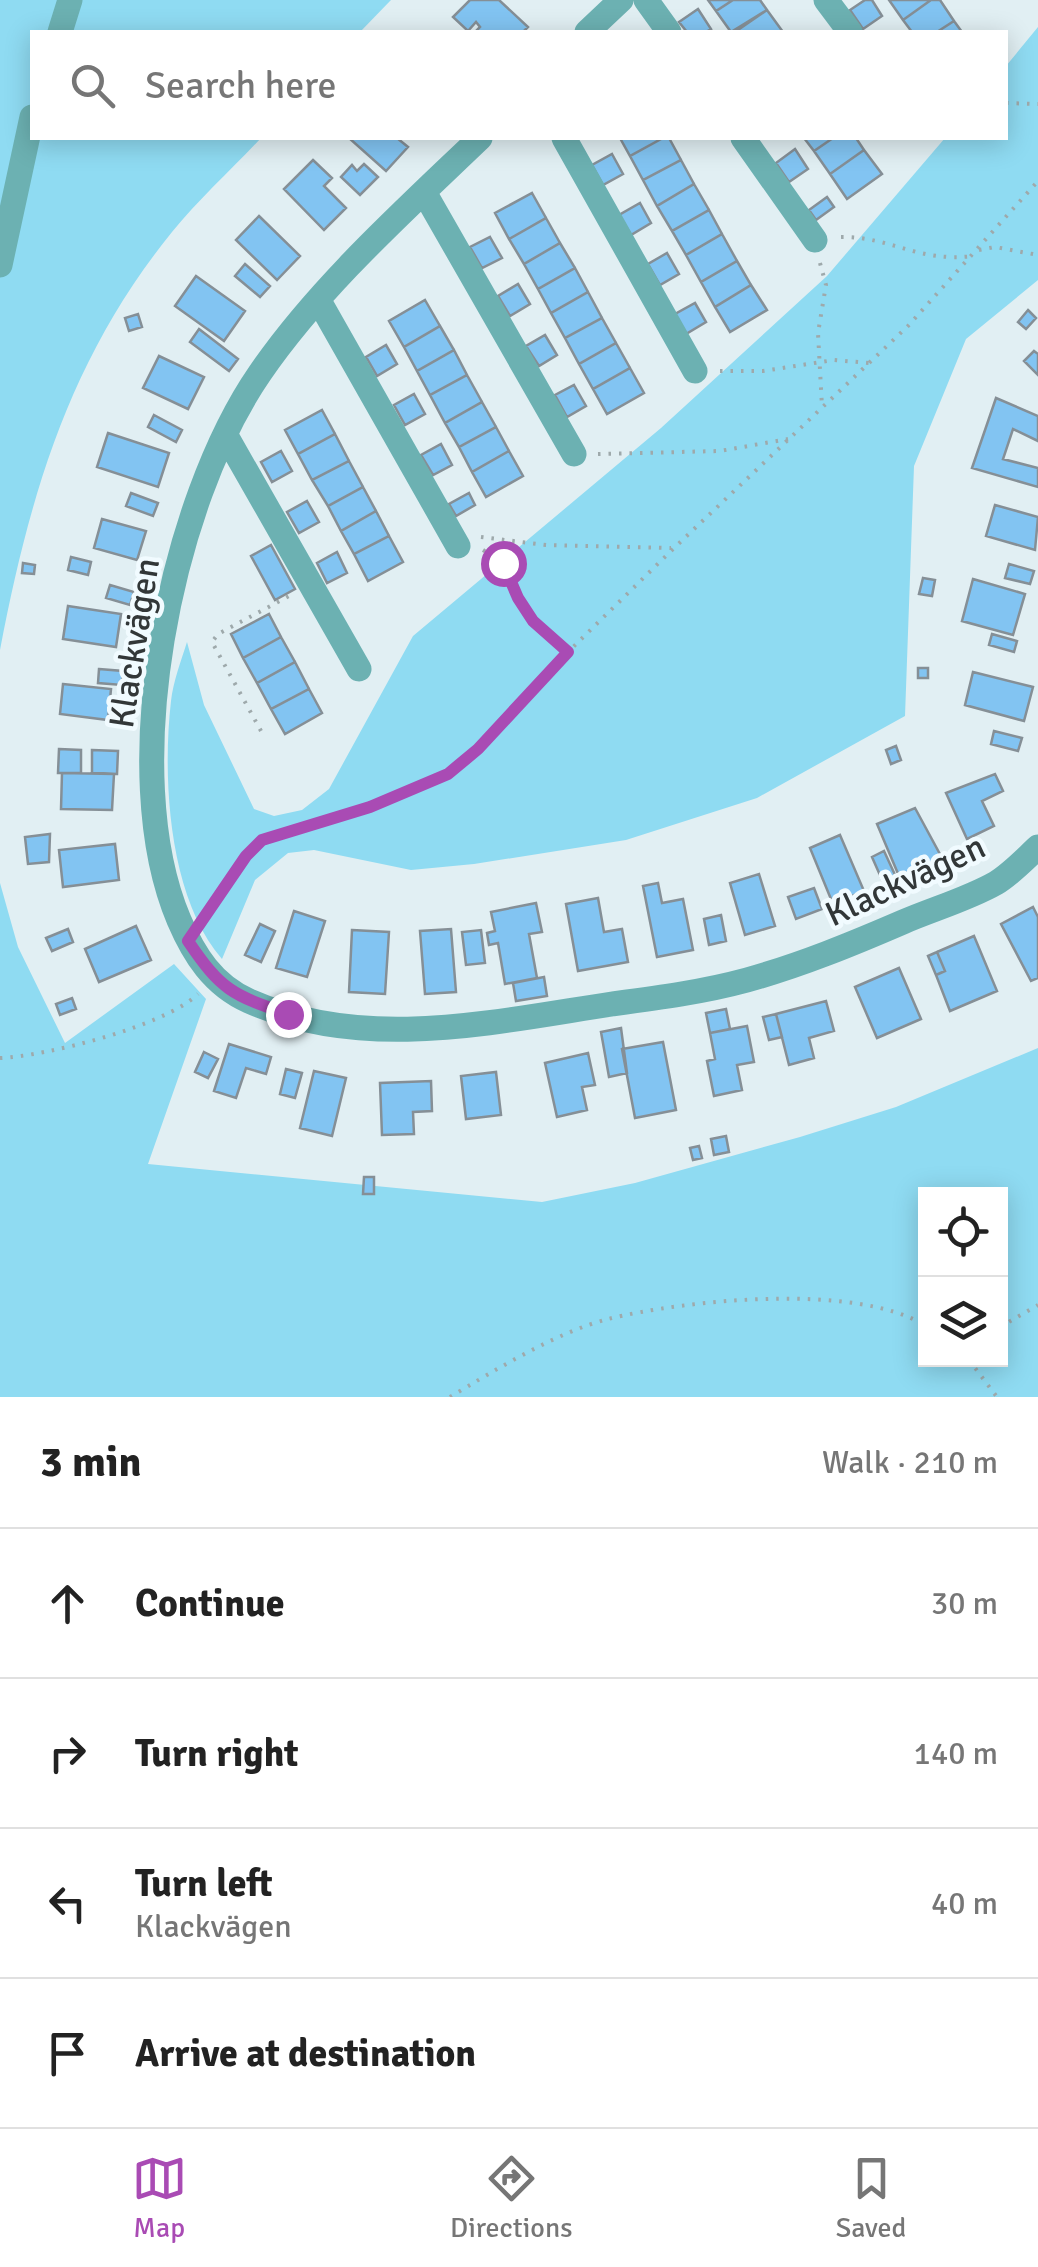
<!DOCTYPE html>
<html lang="en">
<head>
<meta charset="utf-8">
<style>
  :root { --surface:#fff; --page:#f6f6f6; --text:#222; --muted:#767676; --line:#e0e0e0; --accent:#a94bb4 }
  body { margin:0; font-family:Signika,sans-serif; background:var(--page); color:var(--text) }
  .controls { position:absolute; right:30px; bottom:30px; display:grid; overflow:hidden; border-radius:0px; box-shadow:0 5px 25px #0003 }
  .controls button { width:90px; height:90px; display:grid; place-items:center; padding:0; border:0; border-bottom:2px solid var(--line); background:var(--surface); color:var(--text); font:50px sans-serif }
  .stop { position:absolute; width:30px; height:30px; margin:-22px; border:8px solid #a94bb4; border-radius:50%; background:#fff }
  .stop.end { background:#a94bb4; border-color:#fff; box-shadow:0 2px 10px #0008 }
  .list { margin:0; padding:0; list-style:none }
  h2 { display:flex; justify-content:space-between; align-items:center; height:130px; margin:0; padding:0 40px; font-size:42px }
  h2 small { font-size:32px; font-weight:400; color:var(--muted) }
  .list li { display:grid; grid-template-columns:65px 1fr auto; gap:30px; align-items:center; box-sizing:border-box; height:150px; padding:0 40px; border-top:2px solid var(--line) }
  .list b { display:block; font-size:38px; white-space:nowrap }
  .list p { margin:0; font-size:32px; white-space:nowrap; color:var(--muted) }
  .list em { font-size:32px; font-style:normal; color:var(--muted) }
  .icon { flex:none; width:55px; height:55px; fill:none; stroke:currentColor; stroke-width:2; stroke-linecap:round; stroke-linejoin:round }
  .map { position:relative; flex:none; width:1038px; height:1397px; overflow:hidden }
  .search { position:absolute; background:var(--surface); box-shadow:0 5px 25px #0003; left:30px; right:30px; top:30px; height:110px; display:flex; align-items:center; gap:25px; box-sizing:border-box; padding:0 35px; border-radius:0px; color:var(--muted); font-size:38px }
  .sheet { height:730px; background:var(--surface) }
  nav { display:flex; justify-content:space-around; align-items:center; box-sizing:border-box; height:140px; border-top:2px solid var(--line); background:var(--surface); font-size:28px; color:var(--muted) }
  nav a { display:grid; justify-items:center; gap:5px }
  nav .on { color:var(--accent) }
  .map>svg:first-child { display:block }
</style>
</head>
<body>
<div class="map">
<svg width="1038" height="1397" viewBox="0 0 1038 1397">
  <rect width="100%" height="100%" fill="#e1eff3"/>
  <path fill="#8fdbf2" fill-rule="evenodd" d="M0,0H391L360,32H32V138H261C232,169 199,199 172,232C70,358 30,493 0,650Z
    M1038,27V280L966,339L914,466L905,716L757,798L626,840L474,864L411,870L314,850L288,853L255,880L222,959C169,898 162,780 171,701C173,682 181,661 187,642L204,705L254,809L274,816L302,810L329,789L413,636L661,428L827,276L945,138H1006V66Z
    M0,883L18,947L65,1043L174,964L206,999L148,1164L542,1202L635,1183L800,1137L896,1107L1038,1048V1397H0ZM926,1194H1000V1360H926Z"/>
  <path fill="#82c4f2" stroke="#858f96" stroke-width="2.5" d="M470,0H499L528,27L523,32H480L477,30L480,27L476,22L468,31L453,17Z
    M708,0H733L716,11Z
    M733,0H760L767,10L731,32L716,11Z
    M865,0H872L882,16L863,29L850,10Z
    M889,0H931L903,20Z
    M931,0H940L954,21L937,32H912L903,20Z
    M698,9L711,29L706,32H687L679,22Z
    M767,10L783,32H735Z
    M954,21L962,32H937Z
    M349,138H397L408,147L386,171Z
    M620,138H663L630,156Z
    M663,138H669L681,160L643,180L630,156Z
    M804,138H833L814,151Z
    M833,138H856L864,150L830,174L814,151Z
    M795,149L808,169L789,182L776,163Z
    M864,150L882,174L847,199L830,174Z
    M612,154L623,174L603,185L592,165Z
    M313,160L332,178L324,186L346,208L324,230L284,189Z
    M681,160L694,184L657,206L643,180Z
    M364,164L378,177L360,195L341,177L352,165L357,171Z
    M694,184L709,210L672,231L657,206Z
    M532,193L546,218L509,239L495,213Z
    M827,197L834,207L816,220L809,210Z
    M640,203L651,223L631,235L619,215Z
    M709,210L722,234L686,255L672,231Z
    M259,216L300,256L277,280L236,240Z
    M546,218L560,243L524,264L509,239Z
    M722,234L737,261L701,282L686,255Z
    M490,237L502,258L482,268L470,247Z
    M560,243L575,268L538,289L524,264Z
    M667,253L679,274L660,285L648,264Z
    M737,261L751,285L715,307L701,282Z
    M245,264L270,286L260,297L235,276Z
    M575,268L588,292L551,313L538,289Z
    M196,276L245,311L224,341L175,306Z
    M518,284L530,304L510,316L498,296Z
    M751,285L767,310L730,332L715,307Z
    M588,292L602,318L565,338L551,313Z
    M425,300L440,326L404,347L389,321Z
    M695,303L706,322L686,334L675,314Z
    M1028,310L1036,318L1026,329L1018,322Z
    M138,314L142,327L129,331L125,318Z
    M602,318L616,343L579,364L565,338Z
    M440,326L454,350L417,371L404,347Z
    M199,329L238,359L229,371L190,342Z
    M545,335L557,355L539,366L526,346Z
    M616,343L630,368L593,389L579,364Z
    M386,345L397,364L377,376L366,357Z
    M454,350L467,375L430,395L417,371Z
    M1034,351L1038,354V375L1024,361Z
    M159,356L204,377L188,409L143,388Z
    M630,368L644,393L607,414L593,389Z
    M467,375L482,402L445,423L430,395Z
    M574,385L586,406L567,417L555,395Z
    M414,394L425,414L405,425L394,405Z
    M996,398L1038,416V441L1013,429L1003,459L1038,468V487L972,468Z
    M482,402L496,427L459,447L445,423Z
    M322,410L335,434L298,454L285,430Z
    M154,415L182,430L176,442L148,427Z
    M496,427L509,451L472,472L459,447Z
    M108,433L169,453L158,487L97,467Z
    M335,434L349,461L312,480L298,454Z
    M441,444L452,465L433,475L421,455Z
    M281,451L292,471L272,482L261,462Z
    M509,451L523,476L486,497L472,472Z
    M349,461L363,487L328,506L312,480Z
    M363,487L376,511L341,531L328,506Z
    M131,493L158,503L153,516L126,506Z
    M469,493L475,505L456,516L449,504Z
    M307,501L319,522L299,533L287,512Z
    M995,505L1038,517L1035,550L986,536Z
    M376,511L389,536L354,554L341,531Z
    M102,519L146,531L137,560L94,548Z
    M389,536L403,562L368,581L354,554Z
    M271,545L295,589L275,600L251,556Z
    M337,552L347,573L327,583L317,563Z
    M71,557L91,562L88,575L68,570Z
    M23,563L35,565L34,574L22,573Z
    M1009,564L1034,571L1030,584L1005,578Z
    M923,578L935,580L932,596L919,594Z
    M973,579L1025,594L1013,635L962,621Z
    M110,585L134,592L130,605L106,598Z
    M68,606L121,614L116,647L63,639Z
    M269,614L281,637L243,658L231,634Z
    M992,634L1017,641L1014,652L989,645Z
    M281,637L295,662L257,683L243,658Z
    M295,662L309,689L271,709L257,683Z
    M918,668H928V678H918Z
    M99,669L123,671L122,685L98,683Z
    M973,672L1033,687L1024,721L965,705Z
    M63,684L111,689L108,720L60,714Z
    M309,689L322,713L285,734L271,709Z
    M994,731L1022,738L1018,751L991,744Z
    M896,746L901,760L891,764L886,750Z
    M59,749L81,750V773H58Z
    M92,750L118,751L117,774L92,773Z
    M62,773L114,774L112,810L61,809Z
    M995,774L1003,791L982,801L994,826L967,839L946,793Z
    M915,808L942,858L899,876L877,824Z
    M50,834L49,862L28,864L25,837Z
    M840,835L864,891L833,904L810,848Z
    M115,844L119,880L63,887L59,850Z
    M884,851L896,877L883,882L872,857Z
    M759,874L775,926L745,935L730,883Z
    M658,883L662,903L683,899L693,950L657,957L643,886Z
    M814,888L822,909L796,919L788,897Z
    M598,898L604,932L622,929L628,962L578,971L566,904Z
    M536,903L542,932L529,934L537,978L505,984L498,943L489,945L487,933L495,931L491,912Z
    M1033,907L1038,917V978L1031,981L1001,924Z
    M294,911L325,921L307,977L276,968Z
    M721,915L726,941L709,945L704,919Z
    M260,924L275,931L261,962L245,955Z
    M136,926L151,960L99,982L85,949Z
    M68,929L73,942L52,951L46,938Z
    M451,929L456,992L425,994L420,931Z
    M352,930L389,932L385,994L349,992Z
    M481,930L485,963L466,965L462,932Z
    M974,936L997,991L950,1011L936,975L945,971L937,952Z
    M937,952L945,971L936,975L928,956Z
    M899,968L921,1019L877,1038L855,987Z
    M544,977L547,996L516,1001L513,983Z
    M72,998L76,1009L60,1015L56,1004Z
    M826,1001L834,1031L809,1038L814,1058L789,1065L776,1014Z
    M726,1009L730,1029L710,1033L706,1013Z
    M776,1014L782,1037L769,1040L763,1017Z
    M747,1026L754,1062L737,1065L742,1090L714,1096L707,1061L715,1059L710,1033Z
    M621,1028L627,1073L609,1077L601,1032Z
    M663,1042L676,1110L635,1118L622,1049Z
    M229,1044L271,1057L266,1074L246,1068L236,1098L214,1091Z
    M204,1052L218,1059L208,1078L195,1072Z
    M588,1053L595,1085L582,1087L587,1110L557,1117L545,1063Z
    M286,1069L302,1073L295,1098L280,1094Z
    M314,1071L346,1078L332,1136L300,1128Z
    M496,1072L501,1115L466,1119L461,1076Z
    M431,1081L432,1111L413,1112L414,1134L382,1135L380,1083Z
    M726,1136L729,1152L714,1155L711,1139Z
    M699,1146L702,1158L693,1160L690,1148Z
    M364,1177H374V1194H363Z"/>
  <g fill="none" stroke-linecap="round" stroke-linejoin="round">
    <path stroke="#9ea9ab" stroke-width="4" stroke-dasharray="2.5 8" stroke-linecap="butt" d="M1006,103L1038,104
      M841,237C889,236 919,263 973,256
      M979,250L995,247L1038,255
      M820,263L826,285L818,333L822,407
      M720,371H763L834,360L869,363
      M598,454L720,451L788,439
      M481,537L546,545L671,548
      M483,550L503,563L518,598L533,621L567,651
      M261,731L212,642L218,634L291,595
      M205,916L246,856L262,840L370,807L447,775L478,749L568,652L673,549L908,326L1038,181
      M0,1058C47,1056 165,1026 198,994
      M1000,1327L1038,1305
      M969,1360L997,1397
      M450,1397C495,1370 557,1332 608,1319C685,1300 857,1282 926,1326"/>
    <path stroke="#6cb1b2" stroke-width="25" d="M646,0L669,32
      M826,0L850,32
      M60,32L70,0
      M587,32L621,0
      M480,138C405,210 319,287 260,373C170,503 116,772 179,920C194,955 213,985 249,1001C364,1052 493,1022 612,1004C657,998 703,992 747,980C801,965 852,944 903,922C933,909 968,899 996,883C1011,874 1025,859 1038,847
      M564,138L695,371
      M743,138L815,240
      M424,192L574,454
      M0,265L32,117
      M319,301L458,546
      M225,434L359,669"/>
  </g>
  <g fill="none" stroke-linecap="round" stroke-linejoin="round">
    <path stroke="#a94bb4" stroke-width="12" d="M288,1014C232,995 221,990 188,941L246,856L262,840L370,807L448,774L478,749L568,652L533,621L518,598L503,563"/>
  </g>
  <g text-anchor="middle" stroke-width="9" stroke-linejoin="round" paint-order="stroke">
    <g font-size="35" fill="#323738" stroke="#f1fbff">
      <text transform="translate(134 643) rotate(-81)" y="12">Klackvägen</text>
      <text transform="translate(905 880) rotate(-25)" y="12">Klackvägen</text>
    </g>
  </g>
</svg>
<div class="controls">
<button><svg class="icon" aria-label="locate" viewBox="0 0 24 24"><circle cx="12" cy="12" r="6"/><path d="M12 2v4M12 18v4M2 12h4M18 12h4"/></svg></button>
<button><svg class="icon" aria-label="layers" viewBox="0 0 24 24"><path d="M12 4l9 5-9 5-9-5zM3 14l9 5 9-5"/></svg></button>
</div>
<div class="stop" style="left:503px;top:563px"></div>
<div class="stop end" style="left:288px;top:1014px"></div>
<div class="search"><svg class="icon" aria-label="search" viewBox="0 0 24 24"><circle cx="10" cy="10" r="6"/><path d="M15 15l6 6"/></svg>Search here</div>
</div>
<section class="sheet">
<h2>3 min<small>Walk · 210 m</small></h2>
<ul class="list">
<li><svg class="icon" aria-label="ahead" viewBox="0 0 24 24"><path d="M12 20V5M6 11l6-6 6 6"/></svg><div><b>Continue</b></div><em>30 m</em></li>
<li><svg class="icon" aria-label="right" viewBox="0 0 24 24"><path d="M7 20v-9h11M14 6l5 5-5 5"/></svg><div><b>Turn right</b></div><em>140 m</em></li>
<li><svg class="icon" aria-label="left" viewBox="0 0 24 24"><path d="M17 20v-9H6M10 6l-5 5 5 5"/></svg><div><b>Turn left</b><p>Klackvägen</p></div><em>40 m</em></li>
<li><svg class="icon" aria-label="arrive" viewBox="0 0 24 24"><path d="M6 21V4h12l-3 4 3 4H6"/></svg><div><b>Arrive at destination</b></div></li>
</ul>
</section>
<nav>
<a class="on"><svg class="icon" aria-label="map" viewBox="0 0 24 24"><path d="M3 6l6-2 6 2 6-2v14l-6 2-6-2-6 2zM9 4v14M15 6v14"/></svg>Map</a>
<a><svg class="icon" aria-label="directions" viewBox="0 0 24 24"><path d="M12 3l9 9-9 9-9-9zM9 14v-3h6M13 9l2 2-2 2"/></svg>Directions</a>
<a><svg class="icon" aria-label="saved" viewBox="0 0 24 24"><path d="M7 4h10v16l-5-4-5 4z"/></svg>Saved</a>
</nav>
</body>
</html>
